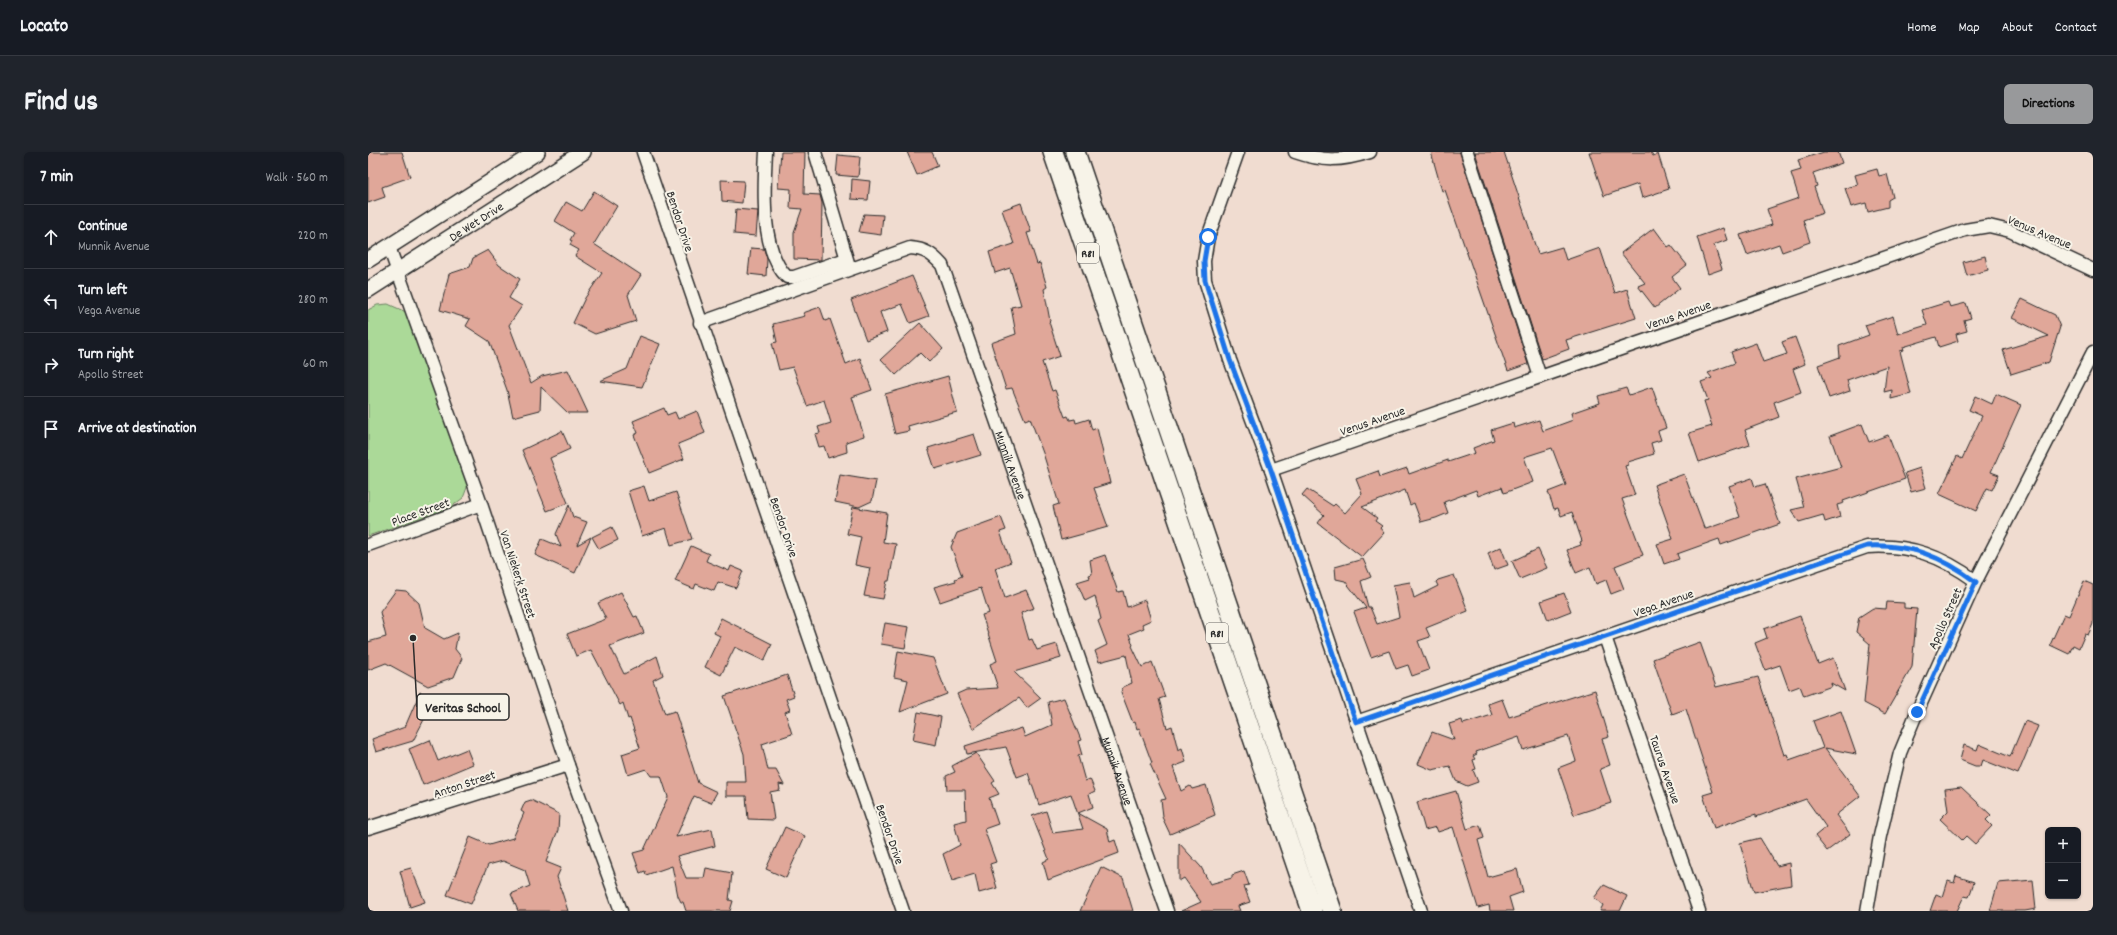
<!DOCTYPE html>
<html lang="en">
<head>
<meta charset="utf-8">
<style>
  :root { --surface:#171b24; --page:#20242c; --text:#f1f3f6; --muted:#9ea1a6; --line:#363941; --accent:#98999b }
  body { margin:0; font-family:Dekko,sans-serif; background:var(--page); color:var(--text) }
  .controls { position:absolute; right:12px; bottom:12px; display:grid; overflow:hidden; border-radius:6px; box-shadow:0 1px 3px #0004 }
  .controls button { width:36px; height:36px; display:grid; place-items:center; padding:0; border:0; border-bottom:1px solid var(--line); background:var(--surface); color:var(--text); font:20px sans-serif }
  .stop { position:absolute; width:12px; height:12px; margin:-9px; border:3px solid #1a73e8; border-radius:50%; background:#fff }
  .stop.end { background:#1a73e8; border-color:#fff; box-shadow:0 1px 4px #0008 }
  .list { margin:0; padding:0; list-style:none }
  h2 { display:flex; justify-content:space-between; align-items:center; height:52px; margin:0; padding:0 16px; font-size:17px }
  h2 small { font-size:13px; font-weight:400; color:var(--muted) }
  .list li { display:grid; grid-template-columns:26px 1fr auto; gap:12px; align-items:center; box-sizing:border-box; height:64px; padding:0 16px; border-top:1px solid var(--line) }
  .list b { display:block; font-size:15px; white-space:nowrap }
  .list p { margin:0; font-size:13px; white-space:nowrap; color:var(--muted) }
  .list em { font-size:13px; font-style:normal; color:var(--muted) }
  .icon { flex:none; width:22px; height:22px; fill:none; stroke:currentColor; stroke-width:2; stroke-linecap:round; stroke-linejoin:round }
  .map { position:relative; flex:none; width:1725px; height:759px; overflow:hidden; border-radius:6px }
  header { display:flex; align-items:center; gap:24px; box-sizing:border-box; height:56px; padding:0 20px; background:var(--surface); border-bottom:1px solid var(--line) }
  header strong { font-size:19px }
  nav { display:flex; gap:22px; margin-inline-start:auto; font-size:14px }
  .intro { display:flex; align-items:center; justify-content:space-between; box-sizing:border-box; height:96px; padding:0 24px }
  h1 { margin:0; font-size:28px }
  .button { padding:10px 18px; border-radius:6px; background:var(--accent); color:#111; font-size:14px; font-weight:700 }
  main { display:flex; gap:24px; padding:0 24px }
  aside { flex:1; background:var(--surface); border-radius:6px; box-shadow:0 1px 3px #0004 }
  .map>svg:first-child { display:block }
</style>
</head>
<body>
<header>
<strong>Locato</strong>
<nav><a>Home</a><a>Map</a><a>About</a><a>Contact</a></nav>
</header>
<div class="intro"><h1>Find us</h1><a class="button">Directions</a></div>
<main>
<aside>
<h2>7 min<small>Walk · 560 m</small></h2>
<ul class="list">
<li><svg class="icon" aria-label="ahead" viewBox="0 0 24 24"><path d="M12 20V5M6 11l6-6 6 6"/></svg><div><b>Continue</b><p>Munnik Avenue</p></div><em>220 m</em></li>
<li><svg class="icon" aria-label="left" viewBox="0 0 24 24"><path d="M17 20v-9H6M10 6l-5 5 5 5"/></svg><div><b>Turn left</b><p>Vega Avenue</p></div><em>280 m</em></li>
<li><svg class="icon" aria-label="right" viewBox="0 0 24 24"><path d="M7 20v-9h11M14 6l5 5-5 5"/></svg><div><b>Turn right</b><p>Apollo Street</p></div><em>60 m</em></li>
<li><svg class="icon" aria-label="arrive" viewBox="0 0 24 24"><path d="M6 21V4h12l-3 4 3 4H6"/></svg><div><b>Arrive at destination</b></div></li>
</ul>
</aside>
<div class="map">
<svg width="1725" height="759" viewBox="0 0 1725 759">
  <rect width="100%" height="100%" fill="#f0dcd0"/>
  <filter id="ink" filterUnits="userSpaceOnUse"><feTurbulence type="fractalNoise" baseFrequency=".025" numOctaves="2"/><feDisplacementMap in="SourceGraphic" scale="8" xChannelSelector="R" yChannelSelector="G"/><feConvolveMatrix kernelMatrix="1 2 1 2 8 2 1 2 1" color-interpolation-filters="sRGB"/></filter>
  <g filter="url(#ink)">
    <path fill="#abd998" stroke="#6b8262" d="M20,152L38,160L100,333L95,346L83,355L0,384V158L9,153Z"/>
    <path fill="#e0a799" stroke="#2b2b2b" d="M0,0H34L42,25L14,35L17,45L0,51Z
      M413,0H437L436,42L452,43L454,51L453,108L426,107V80L434,57L422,56L423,37L410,36Z
      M539,0H564L570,14L549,23Z
      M1063,0H1092L1160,212L1140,219L1077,38L1074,39Z
      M1107,0H1136L1170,102L1194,95L1198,108L1232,96L1247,141L1259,137L1268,166L1198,188L1201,197L1174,207Z
      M1221,0H1283L1285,4L1290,2L1301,37L1274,46L1270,32L1236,44Z
      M1456,0H1470L1474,11L1445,21L1449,34L1446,35L1455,61L1435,68L1442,90L1414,100L1411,92L1379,103L1372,83L1404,73L1399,57L1431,46L1423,21L1433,18L1430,8Z
      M470,3L492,5L490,25L468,23Z
      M1509,17L1511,24L1519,22L1525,45L1520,48V55L1500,60L1498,51L1483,55L1477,36L1490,33L1487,23Z
      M484,27L502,29L500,48L483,47Z
      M353,28L376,29L374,51L354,49Z
      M226,39L249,54L226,92L273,123L260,143L268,169L227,182L205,171L217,146L234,121L207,104L211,98L202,93L204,89L202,88L206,81L187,69L198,50L214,59Z
      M653,51L663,80L659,81L669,112L672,111L679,135L676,137L682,169L681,170L692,204L674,210L684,239L687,238L697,265L700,264L702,268L707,267L708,271L721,267L724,278L729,276L742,331L726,336L740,375L693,388L685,354L691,352L675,301L662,266L657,268L644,236L638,237L623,191L648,182L643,155L653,153L642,116L627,121L621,100L646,92L634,58Z
      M368,57L390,59L388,84L366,82Z
      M496,62L515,63L513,83L491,80Z
      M1286,76L1300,95L1303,93L1319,113L1304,125L1312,136L1287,156L1270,134L1277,131L1253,101Z
      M1355,76L1359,88L1346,93L1354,117L1340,122L1329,85Z
      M383,96L396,97L399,107L398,124L380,122Z
      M120,98L131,113L152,127L141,146L154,154L141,173L163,231L174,224L200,218L220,261H200L173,235L172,258L145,265L139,238L121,189L98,174L102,167L72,158L81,122L102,115L105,106Z
      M1617,104L1620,118L1599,124L1595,110Z
      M544,124L561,164L542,171L534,152L512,160L519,180L498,188L483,148Z
      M1654,147L1687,163L1692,175L1681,210L1643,222L1635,198L1681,184L1644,166Z
      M1580,150L1582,155L1598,151L1603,166L1596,168L1599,179L1588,182L1590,189L1571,195L1568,185L1535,195L1536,198L1532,199L1543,242L1523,247L1524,238L1516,240L1519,214L1479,228L1482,239L1461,246L1450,213L1472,205L1471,194L1501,183L1497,173L1525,164L1530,182L1559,173L1554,158Z
      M452,155L457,169L462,167L478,212L492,206L504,238L484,245L496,284L478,290L479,300L460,306L456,294L451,295L447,282L452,281L450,275L463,271L456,248L439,254L425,215L411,218L404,191L409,190L405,172L437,164L435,161Z
      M552,171L575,197L561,210L552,201L528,223L513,207Z
      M272,184L292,192L274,235L232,229L259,217Z
      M1427,185L1437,212L1425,217L1433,240L1406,250L1411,265L1377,278L1382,293L1331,310L1321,281L1344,274L1336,249L1340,248L1333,230L1344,226L1340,221L1367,211L1363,200L1388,191L1395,210L1419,202L1414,190Z
      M580,224L589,260L540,274L541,279L527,282L517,242Z
      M1284,235L1298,276L1290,279L1293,288L1283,291L1286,302L1260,310V313L1257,314L1267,343L1254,347L1275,403L1247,414L1256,437L1243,442L1238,428L1228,432L1222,415L1208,421L1199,398L1213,393L1212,390L1214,389L1204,360L1193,364L1190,356L1186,357L1180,340L1198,333L1184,296L1156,305L1165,330L1136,341L1134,335L1110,344L1108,338L1076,350L1080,361L1068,366L1053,370L1046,351L1042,353L1037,338L994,355L1009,366L1007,369L1014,374L1012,376L1016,381L994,405L950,371L956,363L934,343L939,337L965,354L967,352L977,361L994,342L988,327L1010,319L1012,325L1039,316L1041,322L1080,308V310L1107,301L1105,296L1126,288L1123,278L1145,271L1146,276L1171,268L1175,279L1205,268L1203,261L1232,251L1230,244L1258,236L1261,243Z
      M1628,242L1653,253L1623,320L1631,323L1624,338L1619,336L1608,359L1571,342L1589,304L1594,307L1614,264L1601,258L1607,244L1624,252Z
      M296,256L299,263L307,260L310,267L329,259L337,281L310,292L316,307L281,321L266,283L270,281L265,269Z
      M1494,272L1501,290L1520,283L1537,327L1475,349L1476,351L1469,353L1472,365L1457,370L1455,363L1431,370L1423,358L1436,355L1428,327L1473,315L1462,284Z
      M194,279L202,297L182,306L200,351L179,359L154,298Z
      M606,282L613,303L567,317L560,296Z
      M1552,316L1558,336L1543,340L1537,321Z
      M1316,322L1336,376L1338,377L1372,365L1361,334L1384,326L1387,335L1397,332L1412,372L1353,393L1351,387L1309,402L1311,407L1296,412L1289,392L1305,387L1286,333Z
      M472,323L508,329L504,349L491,355L467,350Z
      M276,334L281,349L308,340L324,387L303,393L298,376L274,384L260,339Z
      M201,353L205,365L219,370L209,393L223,385L207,421L167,403L174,387L193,395L188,382Z
      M485,355L519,361L515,390L528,392L521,429H519L515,447L496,444L502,416L487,413L493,385L479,382Z
      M633,365L638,378L632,380L643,410L627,416L637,446L658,438L666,456L653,461L661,488L664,487L669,498L689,492L693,506L646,520L673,546L659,556L651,546L605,577L589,542L598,538L630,536L622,512L629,509L614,463L621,461L613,436L572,450L566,435L588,429L587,427L594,424L583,395L589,381Z
      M244,375L250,388L231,397L224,385Z
      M323,394L341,402L338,409L361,419L363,414L375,419L368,436L350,430L346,439L328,432L326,437L307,429Z
      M1133,395L1140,413L1126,418L1120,401Z
      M1170,397L1179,416L1152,427L1144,409Z
      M737,403L750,440L755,439L759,455L777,448L783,468L774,472L776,476L761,482L765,493L764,494L774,515L784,510L797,545L791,547L799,576L804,574L810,598L814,596L818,610L805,615L813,639L822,634L824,637L838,633L847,663L802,682L794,665L795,664L793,648L798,647L782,612L784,611L771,576L769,577L767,570L765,571L753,540L755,535L764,531L758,503L731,510L727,499L739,493L730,469L733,467L727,444L717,449L709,430L722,426L721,423L724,422L722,408Z
      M995,407L1003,425L993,429L1000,455H1002L1009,472L1031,465L1025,433L1042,430L1046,446L1070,434L1068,430L1070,428L1086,423L1100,459L1058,476L1062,485L1050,489L1061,518L1044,524L1040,513L1028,517L1021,499L1003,505L986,460L998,456L977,429L968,427L967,415Z
      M1716,429L1725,433V472L1720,483L1717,482L1711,496L1705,493L1701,502L1682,493L1696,462L1701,464Z
      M28,438L38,439L51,451L57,476L76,487L90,481L87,497L94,506L86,525L60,534L18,511L0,518V490L18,485L12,460Z
      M253,440L266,465L269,464L276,481L242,494L256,522L289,504L295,523L285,528L297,562L307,559L330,631L349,640L343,651L326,644L308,685L344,677L347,694L309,704L318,726H336L338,716L364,721L361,748L365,749L362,759H318L315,750H313L310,744L304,714L278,723L277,719L272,721L265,701L276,698L300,645L293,624H283L278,617L260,623L254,602L272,596L262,566L260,567L255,551L252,553L223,498L208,504L199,482L238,467L230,451Z
      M1196,441L1203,459L1180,468L1173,449Z
      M1519,450L1536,451V456L1549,457L1544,515L1517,562L1496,551L1502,492L1488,480L1491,465L1505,456L1518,457Z
      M1432,464L1450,512L1465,506L1477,539L1463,531L1464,534L1436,544L1432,534L1421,538L1412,513L1397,518L1387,491L1399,486L1396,477Z
      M353,466L404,492L396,509L367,495L353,523L337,515L352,484L346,481Z
      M517,471L541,475L537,496L513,492Z
      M1332,490L1348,535L1390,525L1416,603L1419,602L1421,608L1455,596L1445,569L1473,559L1488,602L1457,596L1492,644L1468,663L1482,682L1459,699L1447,684L1458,675L1438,647L1388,665V662L1346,676L1335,643L1345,640L1318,557L1304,562L1285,507Z
      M530,499L565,506L579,542L532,560L540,528L526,525Z
      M419,523L426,544L418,547L422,558L417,560L424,582L394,592L400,618H408L416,633L411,632L412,638L402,640L406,668L380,667L378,644H358V630H378L376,602L356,544Z
      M1227,538L1241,585L1234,587L1242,613L1232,617L1243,651L1206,663L1190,616L1208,609L1200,584L1155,598L1151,585L1108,600L1109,602L1105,604L1107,607L1105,608L1108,617L1105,618L1110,630L1099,634L1088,629L1082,614L1064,618L1050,612L1064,580L1086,588L1081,572L1094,568L1095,572L1124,563L1120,552L1134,547L1141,565Z
      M52,540L66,548L45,589L8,600L4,587L37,575Z
      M696,546L713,588L710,589L714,603L710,604L717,629L722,627L727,639L721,642L725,655L710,661L739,677L742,690L747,688L751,701L680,728L675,710L681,707L664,664L678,659L685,681L715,677L703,642L671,653L660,621L649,625L638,595L599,602L597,594L654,576L657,585L684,573L680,550Z
      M550,560L573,565L568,593L545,588Z
      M1657,569L1670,574L1650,622L1615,608L1613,614H1607L1592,608L1596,593L1609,598L1611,592L1642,605Z
      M62,588L70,609L99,597L105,612L55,633L41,597Z
      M608,601L627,629L624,631L631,642L621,646L630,672L616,677L628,710L622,712L629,736L611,741L607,722L584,729L575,702L592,693L586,671L598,668L597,638H579L578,624L587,620L584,614Z
      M1593,635L1623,663L1618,668L1624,674L1607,692L1598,684L1594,688L1572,667L1580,659L1577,637Z
      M1088,639L1099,677L1112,673L1116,686L1110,688L1120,725L1149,717L1155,740L1141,745L1145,759H1122L1121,753L1110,756L1085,675L1070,680L1068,675L1057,678L1049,650Z
      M163,648L191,662L190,678L178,710L193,716L189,725L200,759H150L143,742L162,734L157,718L135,709L120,713L103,752L79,743L102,685L121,693L145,686L156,661L153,659L157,650Z
      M417,675L437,684L418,726L398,717Z
      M1392,686L1409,714L1421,711L1423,733L1386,740L1372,691Z
      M811,691L833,715L842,732L864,726V723L876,719L881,733L876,734L882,750L870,754L872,759H813L833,750L816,726L811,729Z
      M733,715L755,726L765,759H712Z
      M43,716L57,750L42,755L32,719Z
      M1588,724L1606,730L1601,745L1596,744L1589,759H1562L1568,742L1575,745L1580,729L1586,731Z
      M1665,728L1668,757L1657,759H1622L1630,731Z
      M1236,733L1259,744L1252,759H1232L1235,753L1226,746Z"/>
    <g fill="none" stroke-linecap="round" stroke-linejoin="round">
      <g stroke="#2b2b2b" stroke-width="15">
        <g id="minor">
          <path d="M275,0L535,759"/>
          <path d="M398,0C396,34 392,99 419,125H426L478,107"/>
          <path d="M447,0L481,114"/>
          <path d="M870,0L840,85L836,109L837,128L862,208L903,318L1053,759"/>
          <path d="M927,0C956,10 973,9 1002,0"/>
          <path d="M1099,0L1172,225"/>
          <path d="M21,95L113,352L200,613L253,759"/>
          <path id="s1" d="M332,171L542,96C557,97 564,102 574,113L799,759"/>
          <path d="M903,318L1597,78L1621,74L1642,79L1725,118"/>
          <path d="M0,393L113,352"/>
          <path d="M1237,485L1331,759"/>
          <path d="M988,570L1499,395C1543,392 1573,404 1608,429"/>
          <path d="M0,676L200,613"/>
          <path d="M1499,759L1512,684L1523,638L1532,601L1549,560L1608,429L1725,200"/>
        </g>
      </g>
      <g stroke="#2b2b2b" stroke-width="18">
        <g id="tertiary">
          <path d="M0,108L169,0"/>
          <path id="s2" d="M0,138L215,0"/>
        </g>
      </g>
      <g stroke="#2b2b2b" stroke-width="22">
        <path id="primary" d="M685,0L944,759
          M707,0L964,759"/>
      </g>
      <use href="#minor" stroke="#f7f3e8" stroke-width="12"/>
      <use href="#tertiary" stroke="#f7f3e8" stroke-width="15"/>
      <use href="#primary" stroke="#f7f3e8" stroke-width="19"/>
    </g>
  </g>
  <g fill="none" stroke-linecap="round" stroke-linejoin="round" filter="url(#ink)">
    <path stroke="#1a73e8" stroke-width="5" d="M840,85L836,109L837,128L862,208L903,318L988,570L1499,394C1543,392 1573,404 1608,430L1549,560"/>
  </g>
  <g text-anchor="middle" stroke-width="4" stroke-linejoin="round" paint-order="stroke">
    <g fill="#f7f3e8" stroke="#686764" stroke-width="1">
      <rect x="709" y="91" width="22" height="20" rx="3"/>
      <rect x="838" y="471" width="22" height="20" rx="3"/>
    </g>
    <g font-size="12" font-weight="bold" fill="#2b2b2b">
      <text x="720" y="105">R81</text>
      <text x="849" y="485">R81</text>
    </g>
    <g font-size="13" fill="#2b2b2b" stroke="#f7f3e8">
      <text dy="5" stroke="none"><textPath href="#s2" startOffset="128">De Wet Drive</textPath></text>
      <text transform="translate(313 69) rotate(72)" y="5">Bendor Drive</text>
      <text transform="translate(1672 79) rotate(23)" y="5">Venus Avenue</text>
      <text transform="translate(1310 162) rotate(-19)" y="5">Venus Avenue</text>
      <text transform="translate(1004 268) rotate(-19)" y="5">Venus Avenue</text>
      <text dy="5" stroke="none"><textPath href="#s1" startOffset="472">Munnik Avenue</textPath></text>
      <text transform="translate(52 359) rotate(-20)" y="5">Place Street</text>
      <text transform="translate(417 375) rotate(71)" y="5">Bendor Drive</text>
      <text transform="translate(151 422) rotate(72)" y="5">Van Niekerk Street</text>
      <text transform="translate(1295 450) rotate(-19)" y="5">Vega Avenue</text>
      <text transform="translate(1576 466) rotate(-66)" y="5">Apollo Street</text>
      <text transform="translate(1298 617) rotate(71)" y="5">Taurus Avenue</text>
      <text dy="5" stroke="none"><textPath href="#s1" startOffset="796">Munnik Avenue</textPath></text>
      <text transform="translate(96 631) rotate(-18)" y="5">Anton Street</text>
      <text transform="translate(523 682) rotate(71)" y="5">Bendor Drive</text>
    </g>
  </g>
  <path fill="none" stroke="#2b2b2b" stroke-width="1.5" d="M45 486L49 555"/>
  <circle fill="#2b2b2b" stroke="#f7f3e8" stroke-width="1.5" cx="45" cy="486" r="4"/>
  <rect fill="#f7f3e8" stroke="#2b2b2b" stroke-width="1.5" x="49" y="542" width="92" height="26" rx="4"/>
  <g font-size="14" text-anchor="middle" font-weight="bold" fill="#2b2b2b">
    <text x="95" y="560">Veritas School</text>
  </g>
</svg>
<div class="controls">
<button>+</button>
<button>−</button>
</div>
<div class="stop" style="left:840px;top:85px"></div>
<div class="stop end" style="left:1549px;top:560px"></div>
</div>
</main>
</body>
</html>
